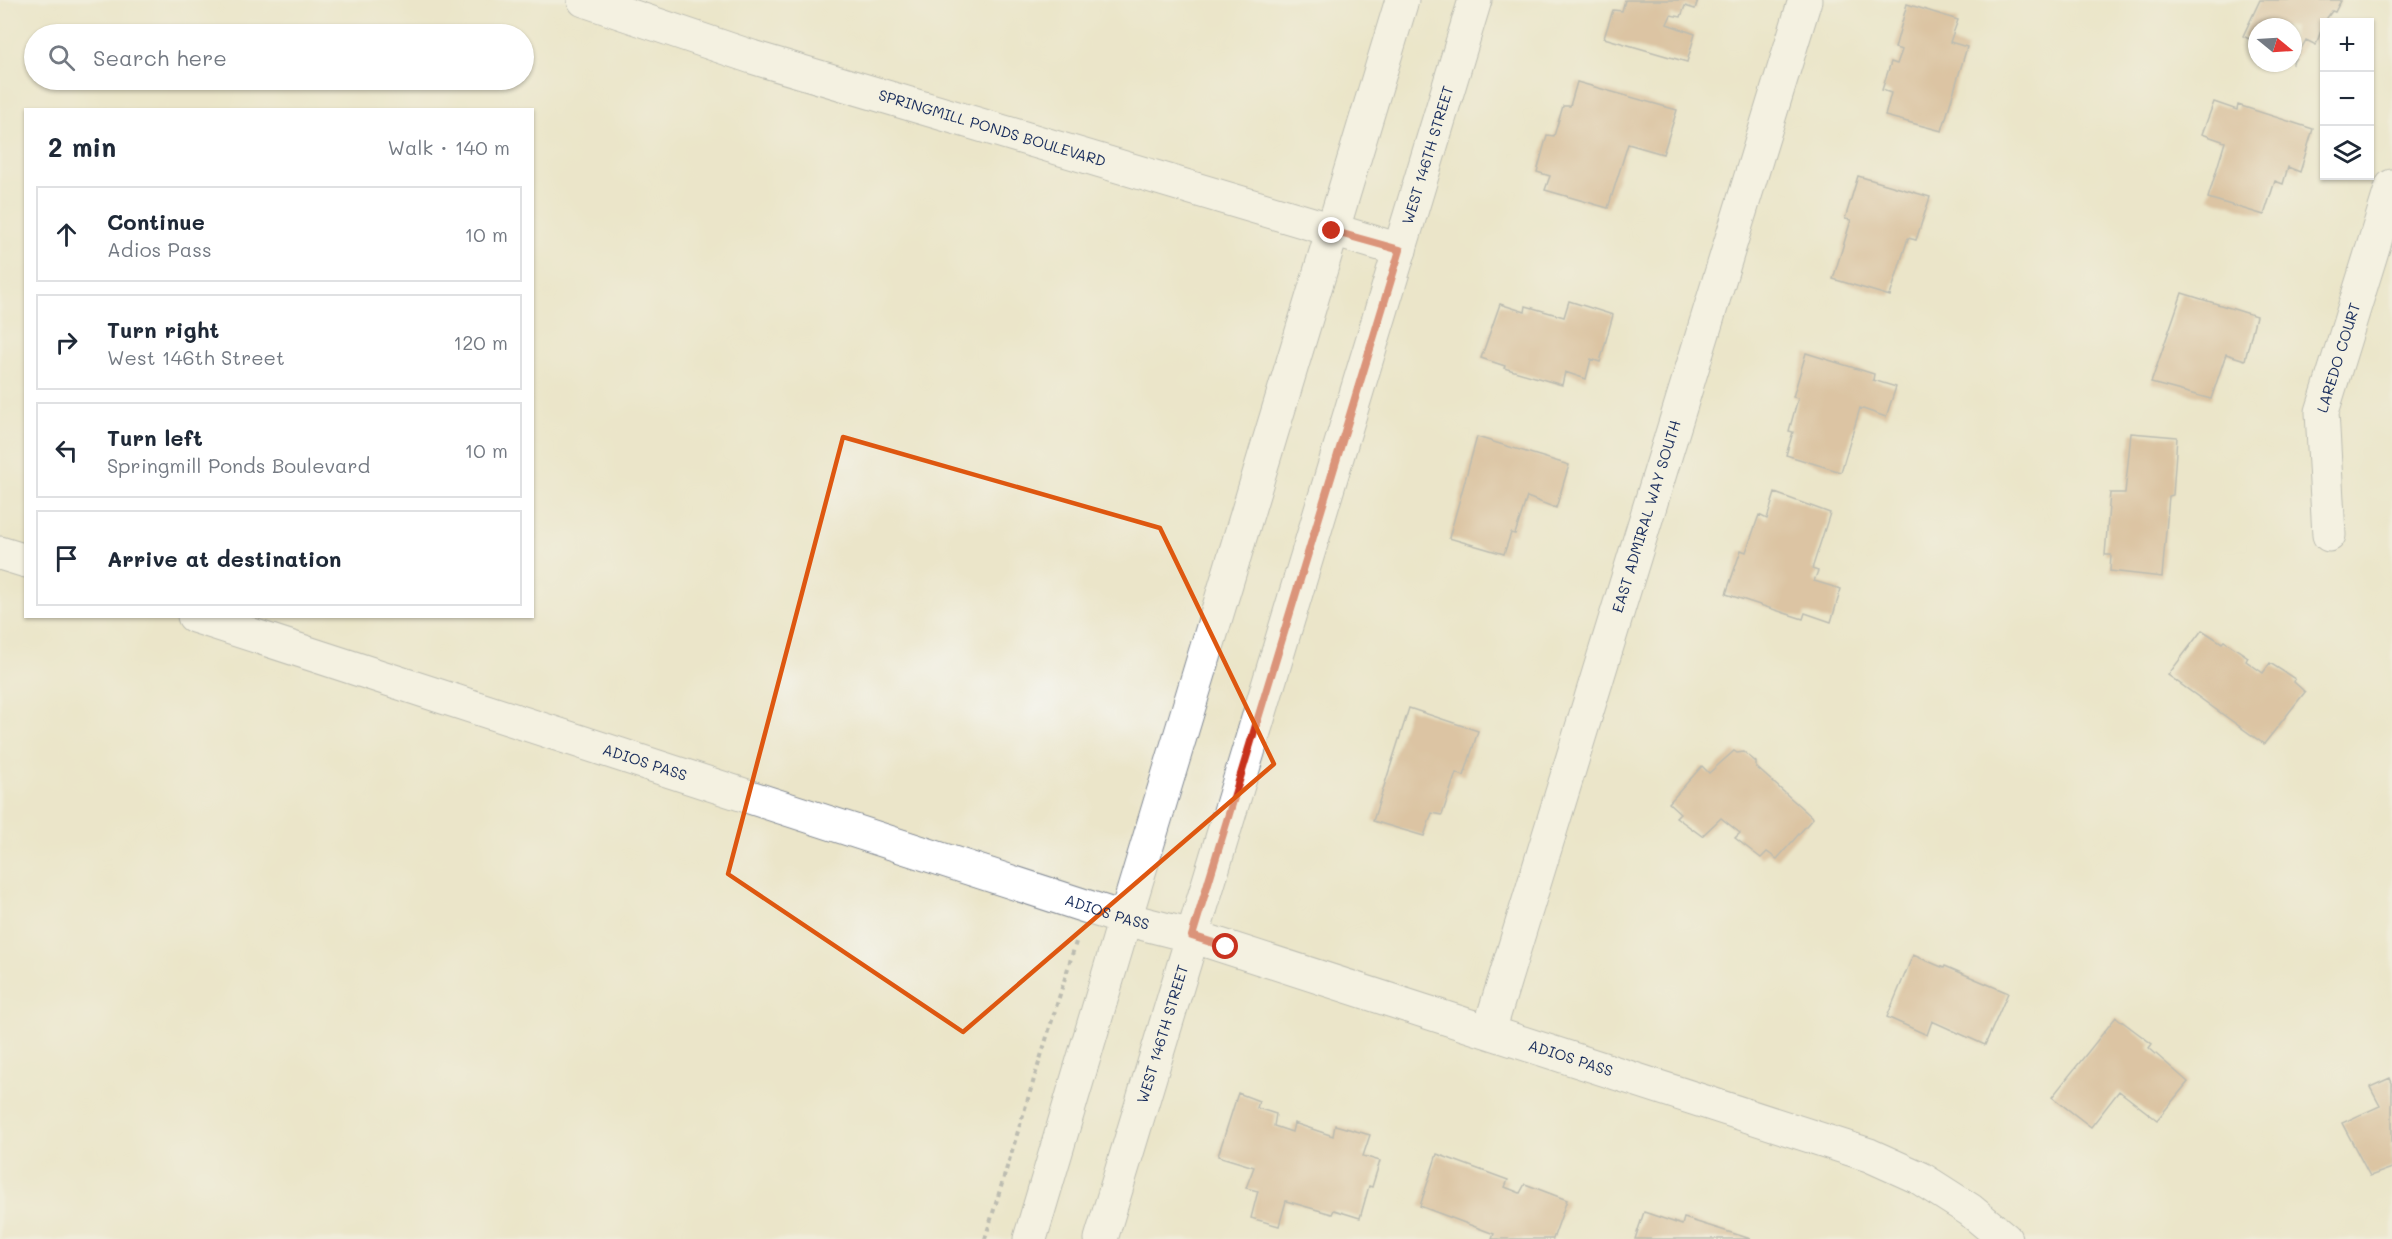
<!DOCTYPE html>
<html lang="en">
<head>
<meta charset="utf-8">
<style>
  :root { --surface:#fff; --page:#f2f2f3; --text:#1f2937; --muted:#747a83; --line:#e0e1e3 }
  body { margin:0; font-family:Mali,sans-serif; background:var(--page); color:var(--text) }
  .controls { position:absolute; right:18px; top:18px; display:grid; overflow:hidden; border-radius:0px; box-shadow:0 2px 4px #0004 }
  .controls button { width:54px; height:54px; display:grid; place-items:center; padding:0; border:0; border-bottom:2px solid var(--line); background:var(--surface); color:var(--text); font:30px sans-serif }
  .compass { position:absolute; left:2248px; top:18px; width:54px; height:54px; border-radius:50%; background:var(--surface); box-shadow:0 2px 4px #0004; rotate:108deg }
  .stop { position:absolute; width:18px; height:18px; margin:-14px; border:4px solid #c8321e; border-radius:50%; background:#fff }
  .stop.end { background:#c8321e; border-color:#fff; box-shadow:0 2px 6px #0008 }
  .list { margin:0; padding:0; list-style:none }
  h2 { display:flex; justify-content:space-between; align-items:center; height:78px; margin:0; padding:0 24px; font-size:26px }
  h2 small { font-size:20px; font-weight:400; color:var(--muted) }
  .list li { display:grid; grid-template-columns:39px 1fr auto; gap:18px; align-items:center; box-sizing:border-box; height:96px; margin:0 12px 12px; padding:0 12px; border:2px solid var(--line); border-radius:0px }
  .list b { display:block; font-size:22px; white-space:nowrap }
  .list p { margin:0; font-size:20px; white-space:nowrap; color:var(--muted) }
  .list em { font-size:20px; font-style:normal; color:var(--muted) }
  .icon { flex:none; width:33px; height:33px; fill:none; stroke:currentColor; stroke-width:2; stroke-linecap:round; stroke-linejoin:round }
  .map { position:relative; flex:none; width:2392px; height:1239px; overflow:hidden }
  .search { position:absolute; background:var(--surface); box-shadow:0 2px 4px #0004; left:24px; top:24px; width:510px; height:66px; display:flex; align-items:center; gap:15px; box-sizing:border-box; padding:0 21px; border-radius:33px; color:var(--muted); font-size:22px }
  .panel { position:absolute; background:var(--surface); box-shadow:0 2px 4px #0004; left:24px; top:108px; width:510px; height:510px; border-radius:0px }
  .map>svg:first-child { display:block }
</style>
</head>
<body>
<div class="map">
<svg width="2392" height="1239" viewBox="0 0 2392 1239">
  <rect width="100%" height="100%" fill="#f6f6f2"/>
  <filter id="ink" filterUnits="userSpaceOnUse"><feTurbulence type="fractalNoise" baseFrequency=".0167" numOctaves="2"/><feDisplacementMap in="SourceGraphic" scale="12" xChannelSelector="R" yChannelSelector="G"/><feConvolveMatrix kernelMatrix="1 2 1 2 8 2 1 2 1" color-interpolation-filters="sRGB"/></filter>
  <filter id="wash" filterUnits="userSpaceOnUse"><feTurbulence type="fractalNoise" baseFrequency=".008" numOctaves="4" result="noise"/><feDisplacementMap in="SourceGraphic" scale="24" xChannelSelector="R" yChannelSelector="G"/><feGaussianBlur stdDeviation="1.35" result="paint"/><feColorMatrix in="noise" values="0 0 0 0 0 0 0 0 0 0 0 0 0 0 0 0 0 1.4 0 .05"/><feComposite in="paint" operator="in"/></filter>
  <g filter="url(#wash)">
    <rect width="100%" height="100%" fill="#ebe5c9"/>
    <g id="blocks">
      <path fill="#c99b74" d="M1625,0H1698L1695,9L1685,6L1681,17L1671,15L1667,24L1695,34L1687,62L1604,38L1613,10L1622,11Z
        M2260,0H2341L2335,12L2332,11L2324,22L2316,45L2306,40L2293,63V27H2257V43L2243,36Z
        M1907,4L1958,20L1950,42L1967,47L1942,131L1885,116L1891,93L1882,90L1891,62L1897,64L1902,50L1895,48Z
        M1577,82L1677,110L1663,154L1628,144L1608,208L1545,190L1550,176L1537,172L1547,135L1554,136L1563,106H1570Z
        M2214,102L2237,110L2238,105L2313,129L2300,172L2288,167L2283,184L2275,181L2264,215L2208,198L2225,142L2202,134Z
        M1858,176L1930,197L1916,240L1908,238L1890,296L1833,279L1851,220L1845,219Z
        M2182,293L2256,316L2245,360L2226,354L2211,399L2151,383Z
        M1569,301L1613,315L1600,362L1591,359L1586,379L1565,372L1562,385L1504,368L1505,366L1481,358L1500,304L1525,312L1526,306L1564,317Z
        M1806,353L1874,374L1873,380L1896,387L1886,417L1860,408L1841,472L1786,455L1793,432L1789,431L1798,398L1793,397Z
        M2131,433L2177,437L2173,495L2169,496L2162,577L2110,571L2111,555H2105L2110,493H2125Z
        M1477,437L1569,465L1556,508L1527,497L1515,534L1511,533L1504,554L1449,538Z
        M1775,493L1830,513L1812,569L1818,571L1814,581L1841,589L1831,622L1805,613L1803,619L1726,594L1741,550L1746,552L1759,515L1767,519Z
        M2202,630L2222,643L2224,641L2248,657L2246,661L2263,673L2270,663L2295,679L2294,682L2305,692L2264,744L2168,675Z
        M1409,708L1478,731L1464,776L1456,773L1442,815L1432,813L1424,836L1373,821Z
        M1734,751L1737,753L1744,752L1756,762V767L1813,818L1777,859L1767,852L1761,858L1735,838L1740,833L1721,818L1702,836L1676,817L1680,813L1669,803L1702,766L1709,773Z
        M1913,955L1944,968L1945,966L2008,993L1985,1045L1932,1021L1927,1035L1887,1017Z
        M2116,1017L2152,1044L2149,1048L2188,1082L2157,1120L2119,1091L2091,1127L2052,1097Z
        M2390,1078L2392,1083V1168L2370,1176L2342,1123L2380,1106L2370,1087Z
        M1238,1093L1259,1101L1257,1108L1276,1114L1274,1126L1292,1132L1294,1123L1333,1136L1335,1125L1370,1135L1363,1156L1380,1161L1372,1187L1369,1186L1360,1218L1334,1210L1332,1214L1286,1201L1279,1226L1251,1218L1258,1191L1246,1188L1254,1167L1218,1156Z
        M1437,1154L1508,1180L1505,1187L1520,1193L1525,1184L1567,1200L1553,1239H1492L1494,1234L1420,1206Z
        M1644,1212L1682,1225L1684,1218L1751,1239H1635Z"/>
    </g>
  </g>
  <g filter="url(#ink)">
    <use href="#blocks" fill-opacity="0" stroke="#838a94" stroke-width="1.5"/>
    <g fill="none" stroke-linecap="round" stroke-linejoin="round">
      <g stroke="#838a94" stroke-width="35">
        <g id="minor">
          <path id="s1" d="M584,0L752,57L1400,250"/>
          <path id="s2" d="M2329,535L2322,412L2392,186"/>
          <path d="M0,553L26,561"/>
          <path id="s3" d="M194,616L1125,919L1192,936L1869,1155L1920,1178L1970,1210L2005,1239"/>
          <path id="s4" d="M1489,1031L1805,0"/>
        </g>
      </g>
      <g stroke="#838a94" stroke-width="35">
        <g id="primary">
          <path d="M1030,1239L1125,919L1402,0"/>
          <path id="s5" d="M1101,1239L1475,0"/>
        </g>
      </g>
      <path stroke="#838a94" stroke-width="4" stroke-dasharray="4.5 4.5" stroke-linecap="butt" d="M985,1239L1076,942"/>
      <use href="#minor" stroke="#fff" stroke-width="33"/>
      <use href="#primary" stroke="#fff" stroke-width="33"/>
    </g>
  </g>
  <g fill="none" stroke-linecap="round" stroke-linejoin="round" filter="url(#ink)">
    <path stroke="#c8321e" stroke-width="8" d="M1226,947L1192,936L1400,250L1332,231"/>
  </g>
  <path d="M0 0H2392V1239H0ZM843,437L1160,528L1274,764L963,1032L728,874Z" fill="#ebe5c9" fill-opacity=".55" fill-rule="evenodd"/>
  <path fill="none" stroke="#de5710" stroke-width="4.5" stroke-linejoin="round" d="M843,437L1160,528L1274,764L963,1032L728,874Z"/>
  <g text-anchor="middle" stroke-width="5" stroke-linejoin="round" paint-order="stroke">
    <g font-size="15" fill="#1b2f5e" stroke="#f6f6f2">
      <text dy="5" stroke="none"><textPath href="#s1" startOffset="428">SPRINGMILL PONDS BOULEVARD</textPath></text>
      <text dy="5" stroke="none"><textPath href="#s5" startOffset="1132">WEST 146TH STREET</textPath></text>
      <text dy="5" stroke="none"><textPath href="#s2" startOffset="180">LAREDO COURT</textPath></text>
      <text dy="5" stroke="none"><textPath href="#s4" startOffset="538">EAST ADMIRAL WAY SOUTH</textPath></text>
      <text dy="5" stroke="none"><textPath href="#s3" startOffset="474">ADIOS PASS</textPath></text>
      <text dy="5" stroke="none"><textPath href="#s3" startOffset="960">ADIOS PASS</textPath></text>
      <text dy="5" stroke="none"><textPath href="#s5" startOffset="214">WEST 146TH STREET</textPath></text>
      <text dy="5" stroke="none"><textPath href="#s3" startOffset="1446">ADIOS PASS</textPath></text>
    </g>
  </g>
</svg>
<div class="controls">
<button>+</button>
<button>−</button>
<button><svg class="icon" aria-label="layers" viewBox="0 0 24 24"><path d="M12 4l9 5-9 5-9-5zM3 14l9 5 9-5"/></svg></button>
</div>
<svg class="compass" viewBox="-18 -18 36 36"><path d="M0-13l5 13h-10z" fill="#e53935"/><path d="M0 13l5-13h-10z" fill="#747a83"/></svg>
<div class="stop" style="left:1226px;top:947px"></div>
<div class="stop end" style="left:1332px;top:231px"></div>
<div class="search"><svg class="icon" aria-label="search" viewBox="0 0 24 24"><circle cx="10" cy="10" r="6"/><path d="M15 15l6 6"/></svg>Search here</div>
<section class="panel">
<h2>2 min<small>Walk · 140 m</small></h2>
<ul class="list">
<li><svg class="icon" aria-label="ahead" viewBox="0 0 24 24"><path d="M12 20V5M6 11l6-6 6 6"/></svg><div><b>Continue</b><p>Adios Pass</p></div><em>10 m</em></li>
<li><svg class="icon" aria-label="right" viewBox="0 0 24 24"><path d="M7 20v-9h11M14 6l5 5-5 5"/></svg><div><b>Turn right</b><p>West 146th Street</p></div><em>120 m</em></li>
<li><svg class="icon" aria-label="left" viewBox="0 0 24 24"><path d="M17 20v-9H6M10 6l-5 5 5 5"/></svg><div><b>Turn left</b><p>Springmill Ponds Boulevard</p></div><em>10 m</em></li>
<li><svg class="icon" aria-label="arrive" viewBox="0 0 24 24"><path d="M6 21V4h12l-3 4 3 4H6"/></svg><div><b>Arrive at destination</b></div></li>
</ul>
</section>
</div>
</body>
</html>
